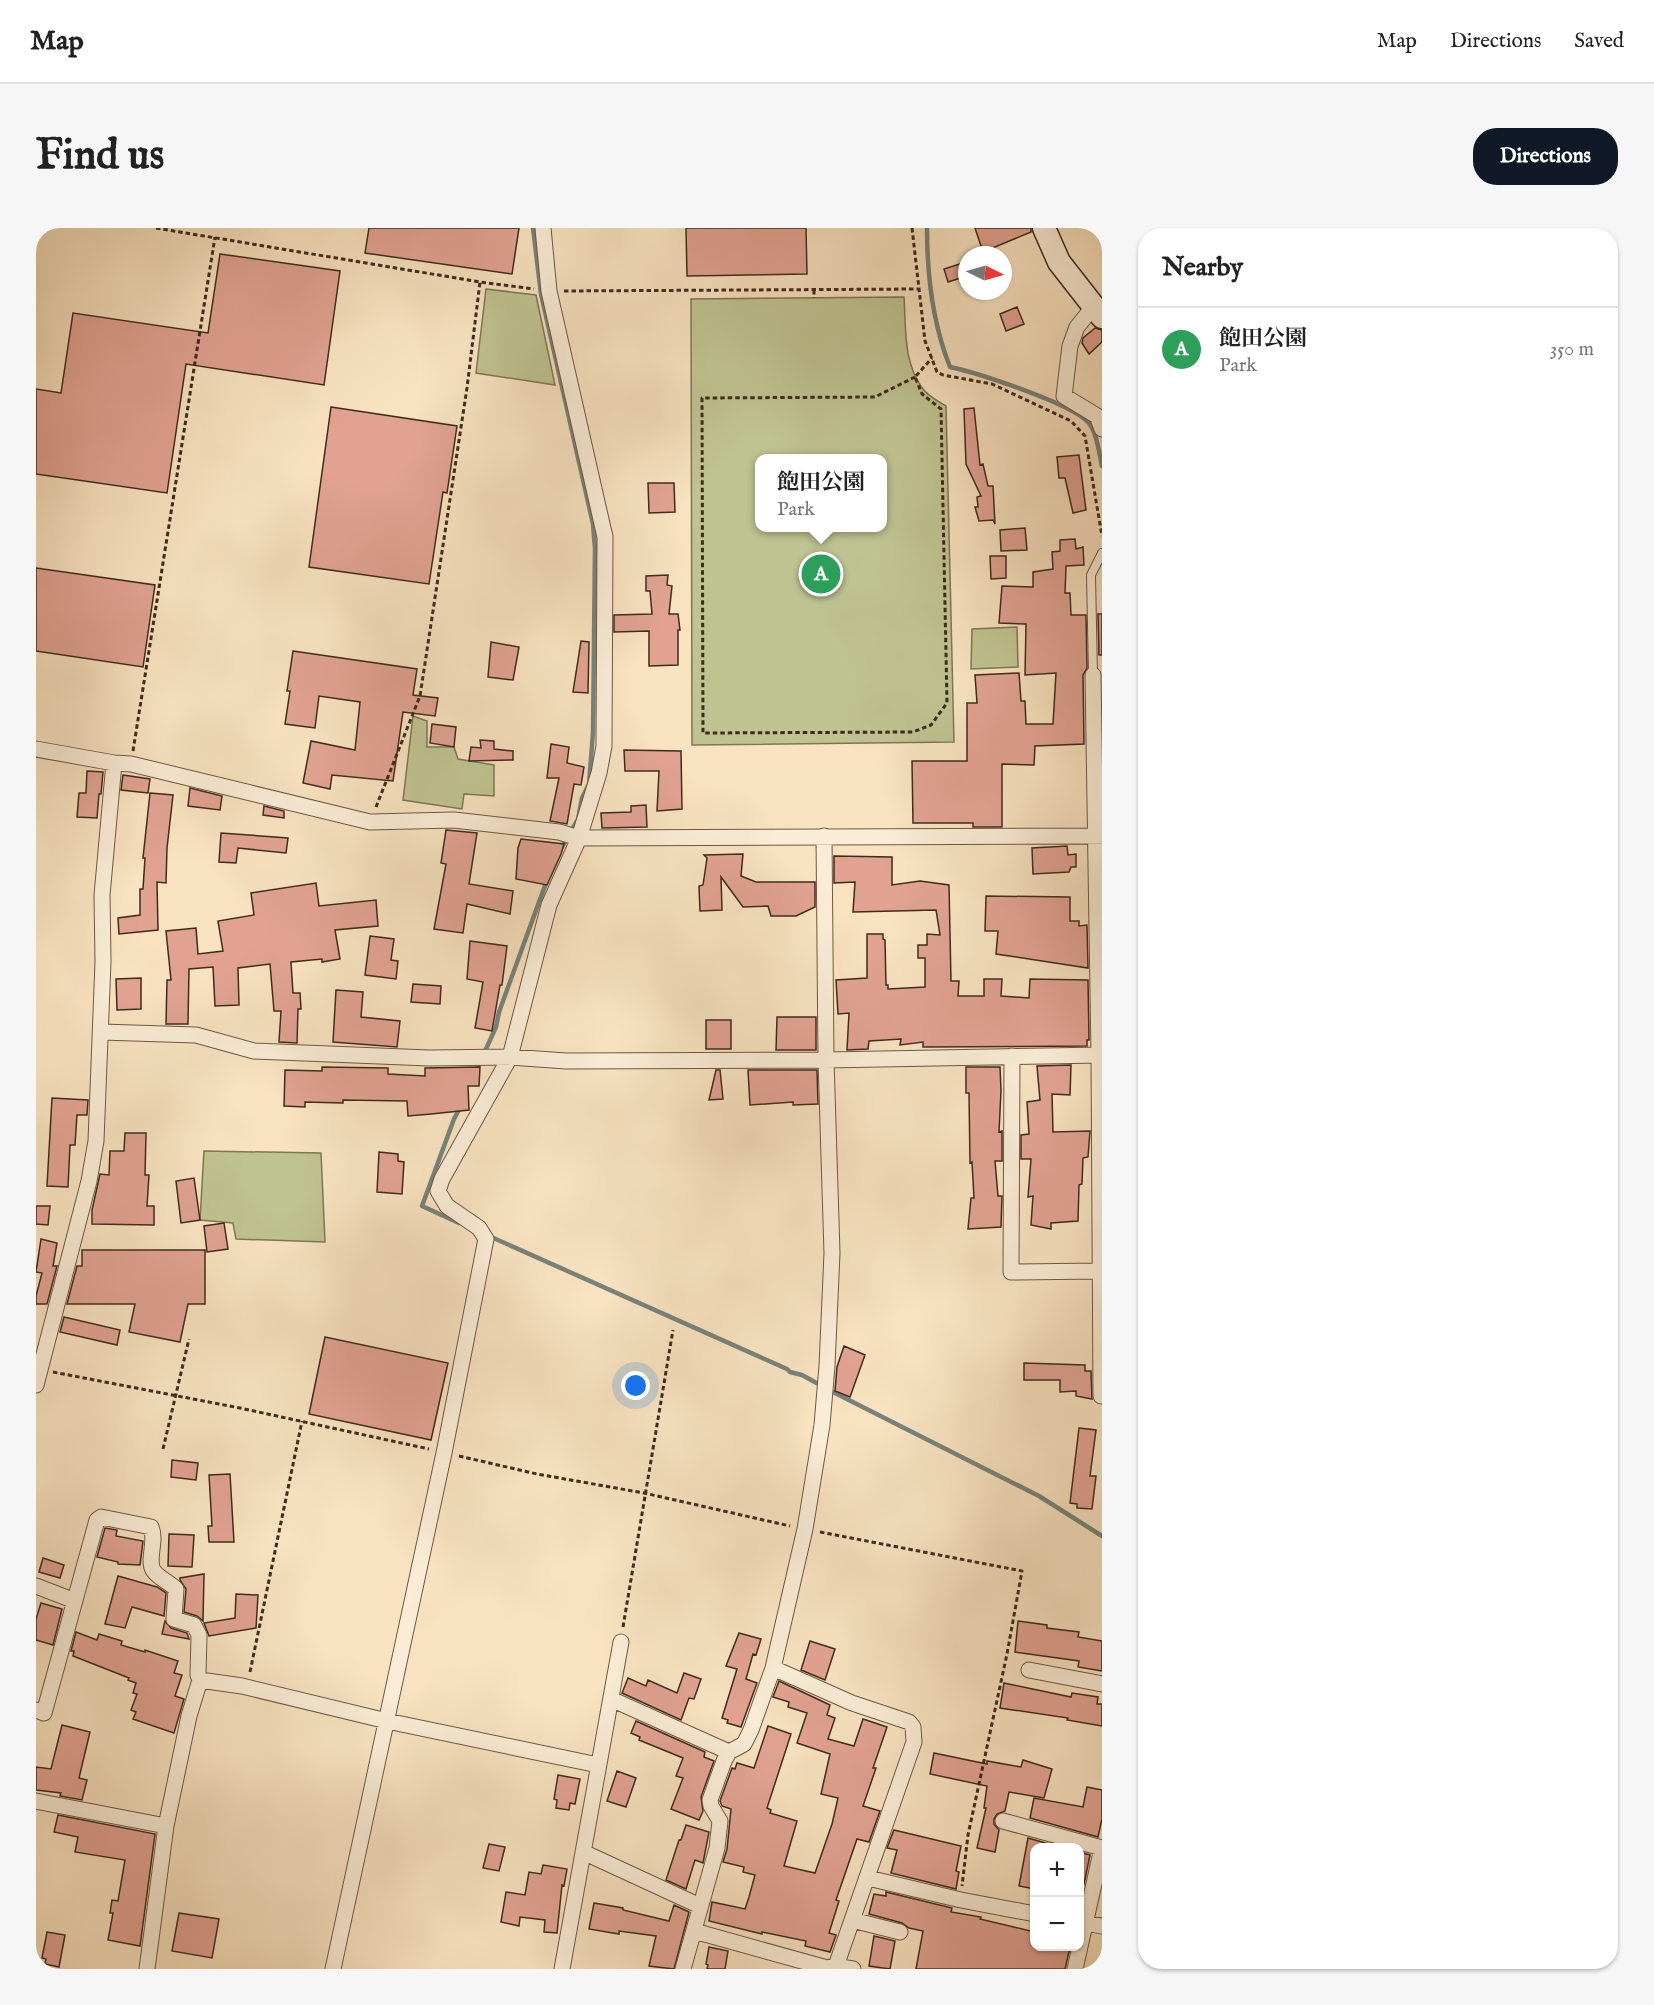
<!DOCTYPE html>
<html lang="en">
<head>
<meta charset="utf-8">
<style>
  :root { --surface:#fff; --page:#f6f6f6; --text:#222; --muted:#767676; --line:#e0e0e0; --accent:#111827 }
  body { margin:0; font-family:"IM FELL English","Noto Serif JP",serif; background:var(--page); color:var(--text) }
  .controls { position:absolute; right:18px; bottom:18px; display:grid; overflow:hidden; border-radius:12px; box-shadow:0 2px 4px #0004 }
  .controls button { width:54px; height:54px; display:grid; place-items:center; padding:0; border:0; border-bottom:2px solid var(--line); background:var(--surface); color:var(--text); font:30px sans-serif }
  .compass { position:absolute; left:922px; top:18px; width:54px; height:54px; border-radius:50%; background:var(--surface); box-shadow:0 2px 4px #0004; rotate:95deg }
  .you { position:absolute; left:600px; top:1158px; width:21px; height:21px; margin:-15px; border:4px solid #fff; border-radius:50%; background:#1a73e8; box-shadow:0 0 0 9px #1a73e833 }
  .badge { display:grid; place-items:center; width:39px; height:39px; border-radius:50%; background:var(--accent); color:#fff; font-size:20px; font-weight:700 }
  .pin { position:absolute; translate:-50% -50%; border:3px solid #fff; box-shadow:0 2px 6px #0006 }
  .popup { position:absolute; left:719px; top:226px; width:132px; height:78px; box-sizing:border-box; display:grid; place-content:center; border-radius:12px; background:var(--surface); filter:drop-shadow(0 2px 4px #0005); font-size:20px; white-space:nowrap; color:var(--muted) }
  .popup b { font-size:22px; color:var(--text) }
  .popup::after { content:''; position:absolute; left:50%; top:100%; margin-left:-12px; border:12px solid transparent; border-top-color:var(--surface) }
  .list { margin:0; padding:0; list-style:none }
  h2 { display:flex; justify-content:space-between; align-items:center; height:78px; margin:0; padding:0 24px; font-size:26px }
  h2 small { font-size:20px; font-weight:400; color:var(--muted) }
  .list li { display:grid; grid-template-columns:39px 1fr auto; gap:18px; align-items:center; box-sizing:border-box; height:84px; padding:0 24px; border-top:2px solid var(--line) }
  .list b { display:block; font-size:22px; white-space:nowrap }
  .list p { margin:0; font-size:20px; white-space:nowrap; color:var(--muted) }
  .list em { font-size:20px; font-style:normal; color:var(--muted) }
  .map { position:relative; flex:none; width:1066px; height:1741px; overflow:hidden; border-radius:24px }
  header { display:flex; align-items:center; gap:36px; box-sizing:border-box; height:84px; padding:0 30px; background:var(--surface); border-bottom:2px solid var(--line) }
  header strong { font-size:28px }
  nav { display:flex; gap:33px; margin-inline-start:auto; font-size:21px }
  .intro { display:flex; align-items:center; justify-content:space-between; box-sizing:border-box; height:144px; padding:0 36px }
  h1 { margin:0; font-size:42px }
  .button { padding:15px 27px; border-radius:24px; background:var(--accent); color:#fff; font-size:21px; font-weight:700 }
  main { display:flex; gap:36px; padding:0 36px }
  aside { flex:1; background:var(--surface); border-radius:24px; box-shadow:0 2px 4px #0004 }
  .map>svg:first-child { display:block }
</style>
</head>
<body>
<header>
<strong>Map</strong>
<nav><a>Map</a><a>Directions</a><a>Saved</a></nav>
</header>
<div class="intro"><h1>Find us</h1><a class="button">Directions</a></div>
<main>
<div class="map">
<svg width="1066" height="1741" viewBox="0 0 1066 1741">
  <rect width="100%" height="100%" fill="#f8e2c0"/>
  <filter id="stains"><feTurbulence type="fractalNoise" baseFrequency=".00333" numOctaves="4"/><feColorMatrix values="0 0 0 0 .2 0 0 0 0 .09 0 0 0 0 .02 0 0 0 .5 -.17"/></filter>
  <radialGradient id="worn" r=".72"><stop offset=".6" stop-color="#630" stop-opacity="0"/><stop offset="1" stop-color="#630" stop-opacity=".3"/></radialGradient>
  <path fill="#bfc391" stroke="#7f7656" stroke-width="1.5" fill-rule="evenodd" d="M450,61L500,67L519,157L440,145Z
    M868,69C870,100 867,135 887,161C892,168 902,173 910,178L918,514L656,517L655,71ZM724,230H846V300H724Z
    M981,399L982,439L935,441L936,401Z
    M377,488L391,493V519H418L422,531L458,537V568L428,566L426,581L367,572Z
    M168,923L285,925L289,1014L200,1011L197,995L164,992Z"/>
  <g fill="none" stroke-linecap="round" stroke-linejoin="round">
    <path stroke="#78827a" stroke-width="4.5" d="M497,0L505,66L557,296L559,320L557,504L553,556L546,570L542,591L526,619
      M891,0C891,48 896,94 914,139C942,145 1034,175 1052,194C1061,204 1063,225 1066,238
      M440,843L460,799L463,784L511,652
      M423,995L386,978L418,891L425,878
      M453,1008L751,1141L754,1144L766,1147L786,1158
      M793,1162L1003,1268L1066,1308"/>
  </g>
  <path fill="#e1a292" stroke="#3f2a1c" stroke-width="1.5" d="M333,0H483L476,46L329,25Z
    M650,0H770L771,46L651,48Z
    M939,0H995V4L947,24Z
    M184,26L304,43L288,157L150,136L131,265L0,246V161L25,165L37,85L172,105Z
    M924,36L928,49L912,54L908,41Z
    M981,79L988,96L970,103L964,86Z
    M1059,100L1066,102V114L1053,126L1046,115L1047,110Z
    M295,179L421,198L411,265L407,264L393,356L273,339Z
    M938,180L944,237L947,236L952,258H957L959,296L957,292L943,293L939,279H942L941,269L945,268L930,236L928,181Z
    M1043,227L1050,282L1037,285L1029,250H1023L1021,229Z
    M612,255H638L639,284L613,285Z
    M989,300L991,322L965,323L964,302Z
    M1039,311L1040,321L1047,319L1048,337L1030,338L1029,365H1034L1035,387H1050L1051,440L1047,447L1048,516L999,518L998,537L966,536V599H937V595H877L876,533H931V475H941L939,447L983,445L985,473H989L990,496H1017L1020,445L989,447L990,396L963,395L966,358L997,359V344L1017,341L1016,324L1024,323V312Z
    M954,328H970V350L955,351Z
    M0,340L119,357L107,439L0,423Z
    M632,347L631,357L636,358L633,386H642L644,402H642V437L613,438V403L578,404V387L616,386L614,363H610V348Z
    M1062,386H1066V427H1063Z
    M545,413L553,414L552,465L537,464Z
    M455,414L483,419L477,452L452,449Z
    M257,423L381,441L377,467L402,470L399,488L367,484L357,553L296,547L294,561L267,555L275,513L319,522L324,474L283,468L279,500L249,496L254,463H251Z
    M396,496L420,499L418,519L394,515Z
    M444,512L458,513V521L477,523V532L433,533L435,519L445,520Z
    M515,516L533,519L531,535L548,539L545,557L538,556L531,596L514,593L523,550H511Z
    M588,522L645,523L646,581L621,583L623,543H589Z
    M51,543L67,544L65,566H63L61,590L41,589L43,565H50Z
    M87,547L114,551L112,565L85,562Z
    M154,560L186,568L184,582L152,578Z
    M114,565L137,567L131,620L130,655L121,654L122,702L83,706L82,690L104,687V661H107L109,630H107Z
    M610,577L611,599L566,600L565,585L595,584V578Z
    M228,578L248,583V590L227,587Z
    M410,602L441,605L433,656L477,663L474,686L431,676L427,705L398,701L410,636L405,635Z
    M185,605L252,610L250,625L202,620L200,635L183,634Z
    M485,611L528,616L525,626L511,657L480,651L482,620Z
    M1031,618L1032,627L1040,626V639H1035L1033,644L997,646L996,620Z
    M707,626L705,648L720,654H779V679L760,688H735L732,678L707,679L685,649L686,682L664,683L663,658L667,657L671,630L668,627Z
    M798,628L856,629V657L884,653L913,657L915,753H923L922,768H948V751H966L965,768L993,770L994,751L1052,752L1053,812H1051V818L887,819V814L864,817L865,811L833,813L832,821L811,822L813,785L802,786L800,752L831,750V706H847V711L849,712L850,757H852V761L889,759V730H882V717H891V706L904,707L900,682L817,684L819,654L798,655Z
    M280,655L283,678L340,672L342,698L299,702L304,731L286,734V731L255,734L257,765H264L265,781H262L261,815L243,814L245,783H238L234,736L202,740L203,777L179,778L177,739L153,741L152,796H130L131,752H135L130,703L160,700L162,726L187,723L182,693L218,687L215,665Z
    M950,668L1034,669V693H1043V698L1051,697L1052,740L960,726L962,703H949Z
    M334,708L358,711L355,732L362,733L360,751L329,747Z
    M434,713L471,718L466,757H464L456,803L439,800L447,754L431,751Z
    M105,750V781L81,782L80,751Z
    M377,756L405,758L404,776L375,774Z
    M300,762L327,764L325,789L364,793L361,819L297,814Z
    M741,789H780V822H740Z
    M670,792H695V821H670Z
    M1035,837L1034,867L1016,866L1017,904L1054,903L1052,929L1047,930L1046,956L1043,957L1042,993L1015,995V1001L995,997L997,968L992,969L995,931H985V907L993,906L991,874L1004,872L1001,838Z
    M286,839L352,840V846L389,848V840L444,839L443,858H432L433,882L395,886L372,888L371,873L307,872V875L269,874V879L248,878L249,842L286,843Z
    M930,839H964L965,863L963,904L966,903V933H959L962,968H966L965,999L932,1001L935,970H938L936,934L934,935L933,865H930Z
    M680,842H684L687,871L673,872Z
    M712,842H781L782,876L757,877V874L714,877Z
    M16,870L52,872L51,887H41L39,917H34L32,959L11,958Z
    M89,905H110L109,947H113L111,978H118V997L56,996V982L64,946L73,947L74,923H88Z
    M343,924L362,926V933L368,934L366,966L341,964Z
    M158,950L164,992L145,995L140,953Z
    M0,978H14L12,997L0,996Z
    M188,995L192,1021L171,1024L168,998Z
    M5,1011L21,1015L17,1038H21L11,1076H0V1068L6,1045L0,1044Z
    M46,1022H169V1076H152L144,1114L93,1104L99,1076H31L41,1038H46Z
    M28,1089L84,1102L81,1117L24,1104Z
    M289,1109L412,1135L395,1212L273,1186Z
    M808,1118L829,1127L814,1169L799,1163L801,1139Z
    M988,1135L1049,1137V1143H1055L1056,1171L1040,1168V1163L1024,1164V1152H988Z
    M1043,1200L1060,1202L1054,1248H1060L1056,1281L1041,1280V1276L1034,1275Z
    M136,1232L162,1235L160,1252L135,1249Z
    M194,1246L198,1314H173L172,1298H176L173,1247Z
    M69,1300L81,1302L80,1308L107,1313L104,1337L82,1336V1334L61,1329Z
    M133,1306L158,1307L156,1339L132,1338Z
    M7,1330L28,1337L24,1350L3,1344Z
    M168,1346L167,1393L161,1388L148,1384L150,1361L144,1352V1350Z
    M82,1348L121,1359L130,1365L128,1388L96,1379L89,1400L69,1396Z
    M200,1366L222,1367L220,1400L173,1408L168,1395L199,1390Z
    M5,1375L26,1381L17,1417L0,1412V1391Z
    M129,1393L135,1400L151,1405L153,1411L126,1406Z
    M982,1393L1011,1397V1400L1043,1404L1042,1409L1066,1413V1443L1042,1439L1043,1433L979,1424Z
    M40,1404L61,1412L63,1406L86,1413L85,1417L109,1424V1422L142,1433L138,1445L146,1447L139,1468L148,1471L138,1505L97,1491L100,1484L95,1482L101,1466L97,1465L100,1455L92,1452L93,1450L37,1428L38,1423H35Z
    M703,1405L725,1411L720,1427L717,1426L710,1451L721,1455L705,1499L691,1495L692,1492L686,1490L701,1441L690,1438Z
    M774,1413L799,1421L789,1452L765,1442Z
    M648,1445L665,1451L658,1471L653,1470L645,1492L586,1465L592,1450L610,1458L612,1452L641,1465Z
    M743,1453L794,1477L791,1487L799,1490L792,1511L818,1518L827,1491L851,1499L837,1540H840L827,1578L844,1583L833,1614L821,1611L800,1672L803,1673L793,1705L800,1707L794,1724L769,1718L770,1713L726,1704V1706L673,1693L676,1674L709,1681L713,1669L719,1647L707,1644L708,1639L687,1634L691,1621L695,1581L686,1578L684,1573L696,1540L699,1541L701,1535L718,1540L732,1498L755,1506L731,1580L735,1582L734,1585L761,1593L748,1638L779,1645L796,1596L802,1570L785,1566L794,1526L761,1515L771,1485L752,1479L753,1474L737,1469Z
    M968,1455L1035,1469L1036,1465L1062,1469L1061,1476H1066V1498L1031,1492L1032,1490L964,1480Z
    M600,1493L669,1524L668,1529L678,1533L665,1569L667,1583L663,1592L635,1581L647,1550L640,1548L647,1530L603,1512L604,1509L595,1505Z
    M26,1497L54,1504L43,1550L51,1552L46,1572L24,1568L25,1565L0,1562V1539L15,1541Z
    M898,1525L951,1536V1533L985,1539L987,1532L1016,1541L1008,1570L973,1564L969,1583L961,1586L958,1591V1596L963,1602L959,1624L941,1620L950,1580H948L951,1558L894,1546Z
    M581,1543L600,1550L590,1579L571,1573Z
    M522,1547L544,1551L539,1576L534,1575L533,1582L520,1580L521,1572L518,1571Z
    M1051,1559L1066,1562V1591L1062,1609L994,1590L998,1570L1047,1579Z
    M22,1587L119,1606L104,1718L72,1712L77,1685H74L76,1672L82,1673L89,1632L39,1624L42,1609L18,1604Z
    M650,1597L673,1604L667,1635L659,1632L650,1661L630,1652L643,1612H645Z
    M858,1602L925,1618L920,1643L923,1644L920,1661L855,1645L861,1622L851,1620Z
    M992,1610L1027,1620H999V1661L983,1658Z
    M453,1616L469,1619L463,1643L447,1640Z
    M1044,1624L1054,1627L1048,1656L1044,1655Z
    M507,1637L531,1641L528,1658L526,1657L521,1705L508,1704L509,1692L484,1689L483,1698L465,1694L470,1664L489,1667L493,1644L505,1646Z
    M850,1664L916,1680L915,1684L945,1689L944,1691L999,1704V1719H1034L1029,1741H880L887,1703L873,1700L866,1695L833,1686L838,1666L850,1668Z
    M558,1675L587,1680V1682L633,1693L638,1677L653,1684L638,1741L613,1738L620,1708L583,1703V1706L553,1701Z
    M143,1685L183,1691L176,1730L136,1723Z
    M11,1704L29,1707L23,1739L9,1736L10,1731L6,1730Z
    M838,1708L859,1713L854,1741L833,1738Z
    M673,1719L692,1723L689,1741H671L672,1737L670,1736Z"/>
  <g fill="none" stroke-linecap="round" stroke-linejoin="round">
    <g stroke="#6d5845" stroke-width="10">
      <path id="lane" d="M1057,447L1055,347L1066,325"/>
    </g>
    <g stroke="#6d5845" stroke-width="17">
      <path id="street" d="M1058,78L1041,99L1034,118L1028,168L1061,188L1066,201
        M1057,447L1063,827L1065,1168
        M0,521L78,535L95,536L334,594L418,592L523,604L543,610L1066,608
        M65,804L160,807L218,823L393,830L474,829L530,833L790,832L1066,827
        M976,828L975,1044L1064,1043
        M0,1157L53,953L60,913L67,734L66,667L78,535
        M0,1358L39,1373
        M737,1440L816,1475L873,1494L877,1499L878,1514L799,1741
        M993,1442L1066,1456
        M575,1471L693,1524
        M0,1482L8,1485L61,1292L65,1289L115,1299C121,1313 111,1331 117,1342C122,1350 133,1354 140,1361L138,1391L158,1397L163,1407L162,1447L164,1452L206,1458L351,1493L562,1537
        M0,1573L130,1598L153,1488L164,1452
        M967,1593L1066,1620
        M547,1624L664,1678
        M832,1650L925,1672L999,1686
        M816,1692L864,1704
        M1044,1694L1066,1698
        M658,1703L791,1740L799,1738L817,1741
        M111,1741L130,1598
        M297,1741L408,1225L450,1011L443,1000L411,978L402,963L406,951L421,924L474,829L513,677L543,610L563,545L568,518L569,309L513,63L507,0
        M526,1741L585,1414
        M647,1741L681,1620L684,1593L675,1578L674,1572L688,1533L693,1524L708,1516L715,1502L737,1440L769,1301L786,1197L791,1138L796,1025L790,832L788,608
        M1039,1741L1066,1620"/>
    </g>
    <g stroke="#3f2a1c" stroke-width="25">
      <path id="secondary" d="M1008,0L1023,34L1066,89"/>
    </g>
    <path stroke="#3f2a1c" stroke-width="3" stroke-dasharray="4.5 3" stroke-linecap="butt" d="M120,0L444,54L498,61
      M876,0L889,113L901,144L907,147L956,156L1035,193L1049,208L1066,308
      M778,62V70
      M528,63L882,61
      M879,149L839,169L666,170L667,505L877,504L895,497L911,475L905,181L886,166L879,149L896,130
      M97,523L179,9
      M340,579L384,468L431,160L444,54
      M17,1144L204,1180L393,1221
      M127,1221L153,1111
      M423,1228L501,1246L608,1265L754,1298
      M784,1304L986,1343L971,1426L932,1607L926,1658
      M587,1399L637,1102
      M214,1444L266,1193"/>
    <use href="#lane" stroke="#faecd6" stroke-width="8"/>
    <use href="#street" stroke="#faecd6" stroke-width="15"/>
    <use href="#secondary" stroke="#faecd6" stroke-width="22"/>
  </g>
  <rect width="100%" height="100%" filter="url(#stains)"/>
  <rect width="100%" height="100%" fill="url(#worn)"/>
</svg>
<div class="controls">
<button>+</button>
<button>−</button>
</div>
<svg class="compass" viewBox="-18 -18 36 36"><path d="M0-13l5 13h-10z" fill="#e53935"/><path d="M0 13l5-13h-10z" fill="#767676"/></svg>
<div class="you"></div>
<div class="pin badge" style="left:785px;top:346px;background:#2e9e5b">A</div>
<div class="popup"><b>飽田公園</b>Park</div>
</div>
<aside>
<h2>Nearby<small></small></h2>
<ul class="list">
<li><span class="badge" style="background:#2e9e5b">A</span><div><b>飽田公園</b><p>Park</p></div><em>350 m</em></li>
</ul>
</aside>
</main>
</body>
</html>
